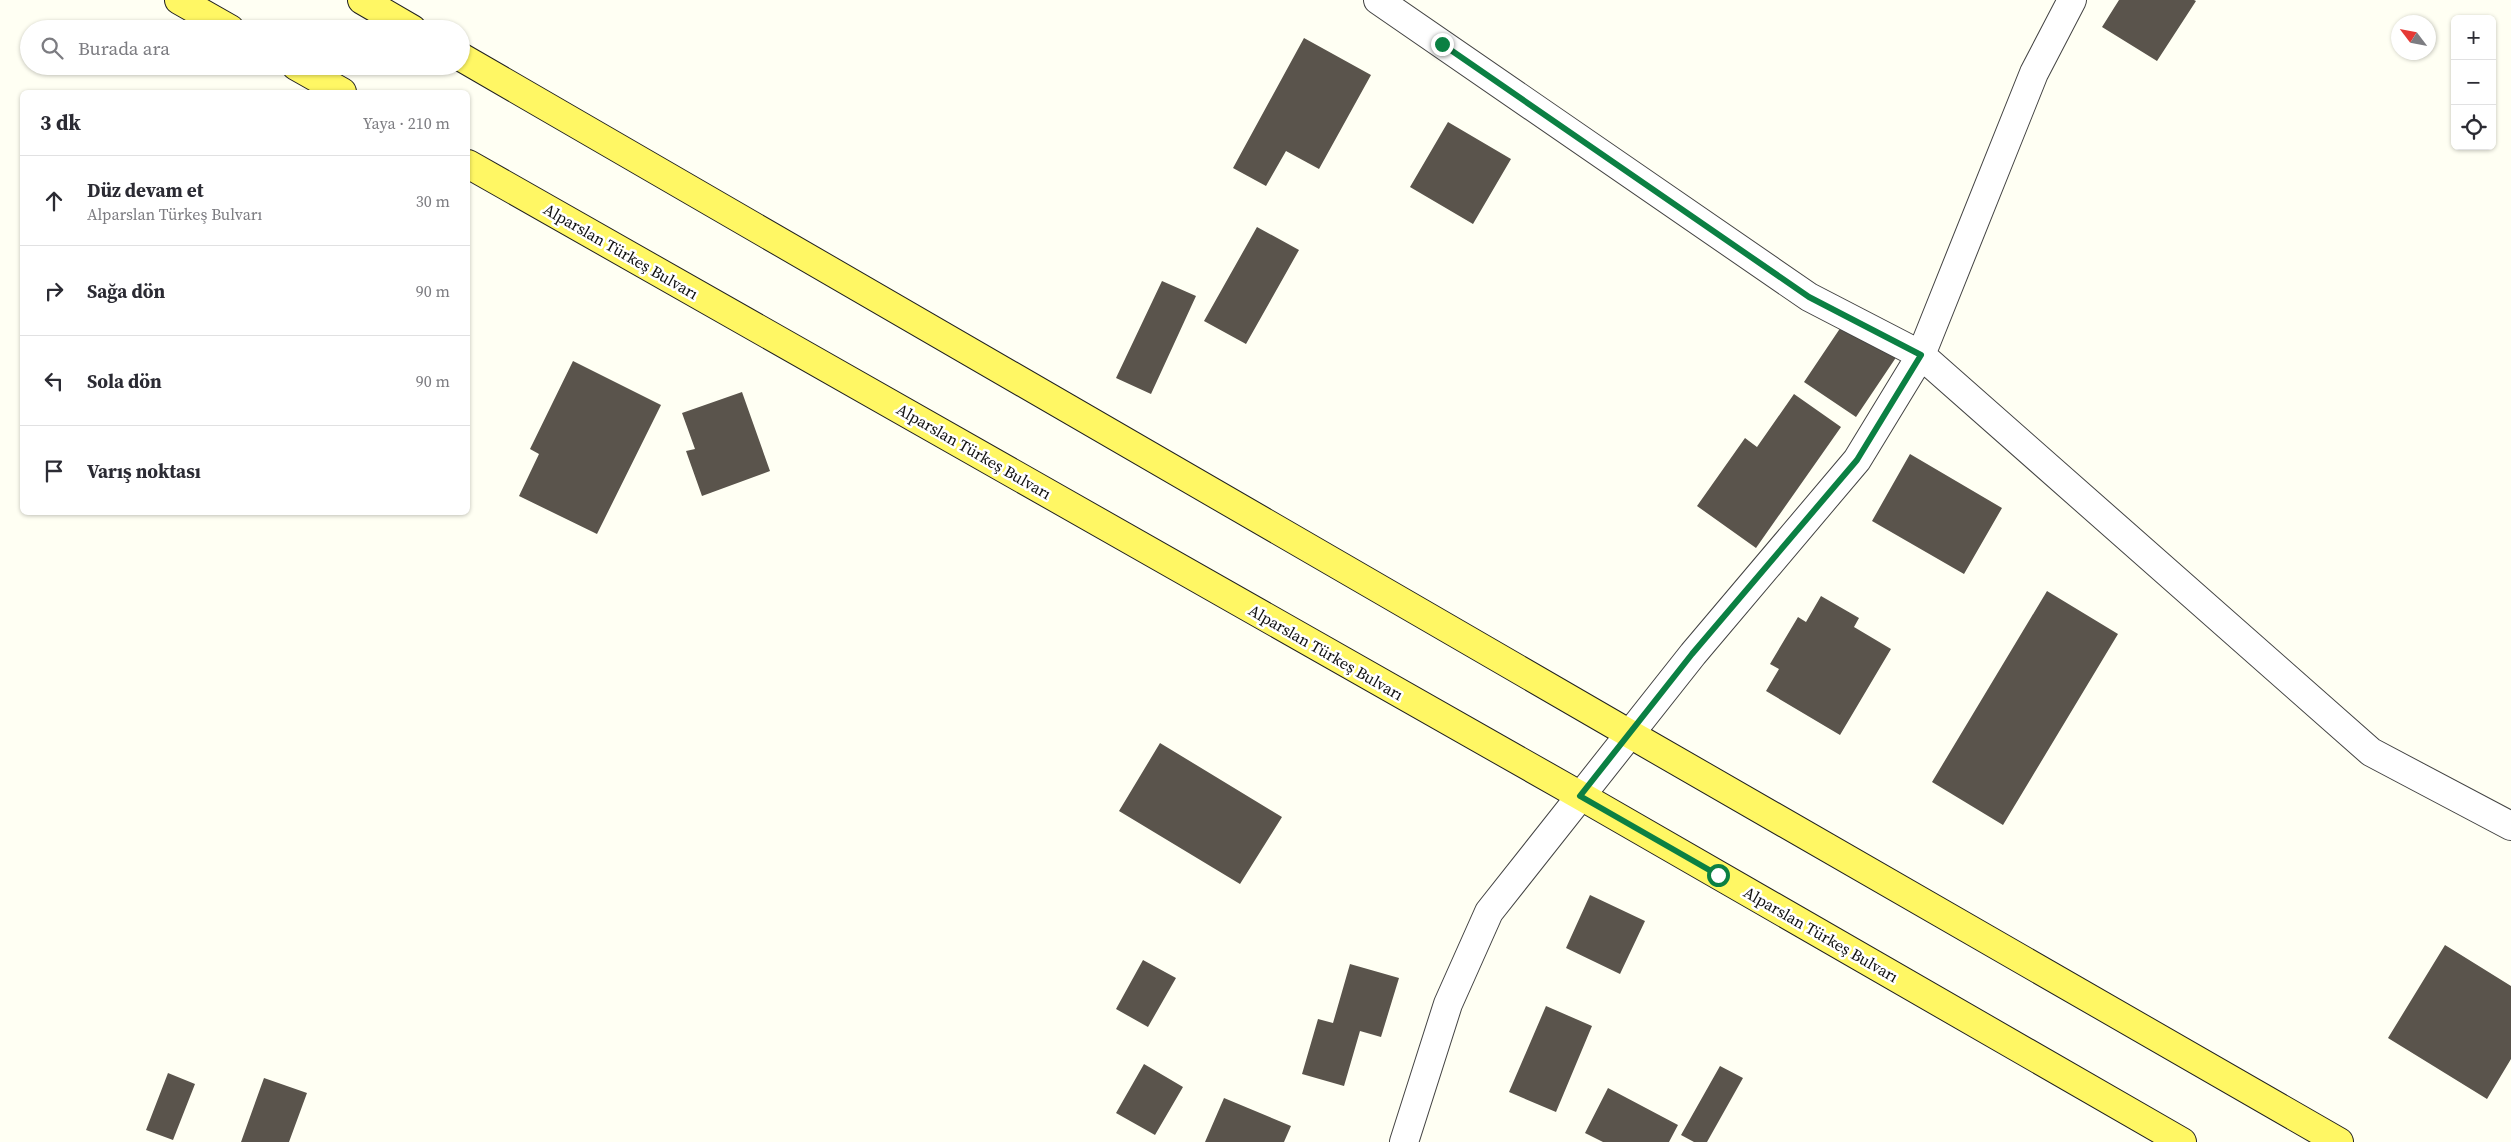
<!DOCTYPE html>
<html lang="tr">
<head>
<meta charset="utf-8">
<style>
  :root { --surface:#fff; --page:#f2f2f3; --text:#2b2b33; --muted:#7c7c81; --line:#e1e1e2 }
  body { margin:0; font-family:"Source Serif 4",serif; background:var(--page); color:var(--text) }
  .controls { position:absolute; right:15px; top:15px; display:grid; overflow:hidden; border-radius:8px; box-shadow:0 1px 4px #0004 }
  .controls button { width:45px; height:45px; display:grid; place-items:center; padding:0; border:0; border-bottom:1px solid var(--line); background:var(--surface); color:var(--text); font:25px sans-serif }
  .compass { position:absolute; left:2391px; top:15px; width:45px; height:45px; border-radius:50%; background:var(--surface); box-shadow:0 1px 4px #0004; rotate:302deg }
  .stop { position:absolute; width:15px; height:15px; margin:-11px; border:4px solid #0b8043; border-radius:50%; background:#fff }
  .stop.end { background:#0b8043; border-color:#fff; box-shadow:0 1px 5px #0008 }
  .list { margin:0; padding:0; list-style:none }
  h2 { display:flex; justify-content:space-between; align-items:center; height:65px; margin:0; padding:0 20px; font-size:21px }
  h2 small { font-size:16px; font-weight:400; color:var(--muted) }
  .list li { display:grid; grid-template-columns:32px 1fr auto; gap:15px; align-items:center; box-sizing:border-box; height:90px; padding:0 20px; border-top:1px solid var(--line) }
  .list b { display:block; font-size:19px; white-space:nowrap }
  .list p { margin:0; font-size:16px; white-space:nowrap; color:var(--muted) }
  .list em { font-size:16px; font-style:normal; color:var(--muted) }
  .icon { flex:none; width:28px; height:28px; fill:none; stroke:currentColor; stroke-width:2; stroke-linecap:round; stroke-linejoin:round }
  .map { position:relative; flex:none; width:2511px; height:1142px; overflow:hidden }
  .search { position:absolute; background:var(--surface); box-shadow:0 1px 4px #0004; left:20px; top:20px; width:450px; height:55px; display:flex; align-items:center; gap:12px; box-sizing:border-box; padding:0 18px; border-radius:28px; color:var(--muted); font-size:19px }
  .panel { position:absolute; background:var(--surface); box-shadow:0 1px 4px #0004; left:20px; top:90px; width:450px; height:425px; border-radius:8px }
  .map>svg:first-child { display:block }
</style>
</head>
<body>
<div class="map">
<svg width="2511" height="1142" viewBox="0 0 2511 1142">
  <rect width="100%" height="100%" fill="#fffff3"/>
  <path fill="#5a544c" d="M2119,0H2194L2196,1L2157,61L2102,27Z
    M1304,38L1371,75L1319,169L1286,151L1266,186L1233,168Z
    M1448,122L1511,159L1473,224L1410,187Z
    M1257,227L1299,250L1246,344L1204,321Z
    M1162,281L1196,296L1151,394L1116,378Z
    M1845,321L1897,356L1856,417L1804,382Z
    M573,361L661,405L597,534L519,496L539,454L530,449Z
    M742,392L770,471L702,496L686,451L695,449L682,413Z
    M1794,394L1841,427L1756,548L1697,506L1745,438L1757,447Z
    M1910,454L2002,508L1964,574L1872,521Z
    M2047,591L2118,634L2003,825L1932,782Z
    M1821,596L1859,618L1854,627L1891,649L1840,735L1766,691L1779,669L1770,664L1798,617L1806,622Z
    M1160,743L1282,817L1240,884L1119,811Z
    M1590,895L1645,921L1620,974L1566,948Z
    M2445,945L2511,986V1059L2487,1099L2388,1038Z
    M1143,960L1176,978L1148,1027L1116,1009Z
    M1350,964L1399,978L1381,1037L1360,1031L1344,1086L1302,1074L1318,1019L1333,1023Z
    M1546,1006L1592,1026L1556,1112L1509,1092Z
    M1144,1064L1183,1087L1155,1135L1116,1113Z
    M1720,1066L1743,1078L1707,1142H1694L1681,1135Z
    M168,1073L195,1084L173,1140L146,1130Z
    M264,1078L307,1093L289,1142H241Z
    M1608,1088L1678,1125L1669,1142H1603L1585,1133Z
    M1224,1098L1291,1126L1284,1142H1205Z"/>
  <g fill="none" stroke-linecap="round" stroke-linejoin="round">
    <g stroke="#434343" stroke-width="30">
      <path id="minor" d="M1378,0L1809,297L1921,355L2371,752L2511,826
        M1404,1142L1448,1004L1489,912L1693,654L1857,460L1921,355L2034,73L2072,0"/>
    </g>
    <g stroke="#212121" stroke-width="30">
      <path id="major" d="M179,0L230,29
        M362,0L412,29
        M461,57L1630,734L2339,1142
        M296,66L342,92
        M468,164L1581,796L2182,1142"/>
    </g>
    <use href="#minor" stroke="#fff" stroke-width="28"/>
    <use href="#major" stroke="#fff764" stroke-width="28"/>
  </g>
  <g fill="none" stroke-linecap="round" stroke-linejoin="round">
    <path stroke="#0b8043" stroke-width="6" d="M1442,44L1809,297L1921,355L1857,460L1692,654L1580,796L1718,875"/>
  </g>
  <g text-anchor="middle" stroke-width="5" stroke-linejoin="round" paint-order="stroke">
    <g font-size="16" fill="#101010" stroke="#fff">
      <text transform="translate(621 251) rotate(30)" y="6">Alparslan Türkeş Bulvarı</text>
      <text transform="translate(974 451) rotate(30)" y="6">Alparslan Türkeş Bulvarı</text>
      <text transform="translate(1326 652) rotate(30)" y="6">Alparslan Türkeş Bulvarı</text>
      <text transform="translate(1821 934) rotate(30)" y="6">Alparslan Türkeş Bulvarı</text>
    </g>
  </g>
</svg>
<div class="controls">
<button>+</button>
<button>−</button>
<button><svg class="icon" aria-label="locate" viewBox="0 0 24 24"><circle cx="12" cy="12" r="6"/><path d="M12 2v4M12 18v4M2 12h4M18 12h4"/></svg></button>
</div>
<svg class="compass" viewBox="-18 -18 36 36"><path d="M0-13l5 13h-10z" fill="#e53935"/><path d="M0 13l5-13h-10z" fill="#7c7c81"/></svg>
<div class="stop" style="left:1718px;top:875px"></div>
<div class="stop end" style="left:1442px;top:44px"></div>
<div class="search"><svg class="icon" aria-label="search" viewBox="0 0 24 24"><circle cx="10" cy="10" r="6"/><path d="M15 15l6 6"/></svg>Burada ara</div>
<section class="panel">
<h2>3 dk<small>Yaya · 210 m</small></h2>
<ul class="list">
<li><svg class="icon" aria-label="ahead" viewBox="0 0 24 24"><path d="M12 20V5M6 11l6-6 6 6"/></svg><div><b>Düz devam et</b><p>Alparslan Türkeş Bulvarı</p></div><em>30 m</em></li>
<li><svg class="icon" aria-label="right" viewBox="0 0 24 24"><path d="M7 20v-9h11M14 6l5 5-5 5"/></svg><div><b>Sağa dön</b></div><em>90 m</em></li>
<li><svg class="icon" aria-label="left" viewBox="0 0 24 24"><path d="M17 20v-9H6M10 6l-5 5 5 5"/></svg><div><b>Sola dön</b></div><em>90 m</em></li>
<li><svg class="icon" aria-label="arrive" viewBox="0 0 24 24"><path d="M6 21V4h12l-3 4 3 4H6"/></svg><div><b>Varış noktası</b></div></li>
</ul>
</section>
</div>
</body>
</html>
